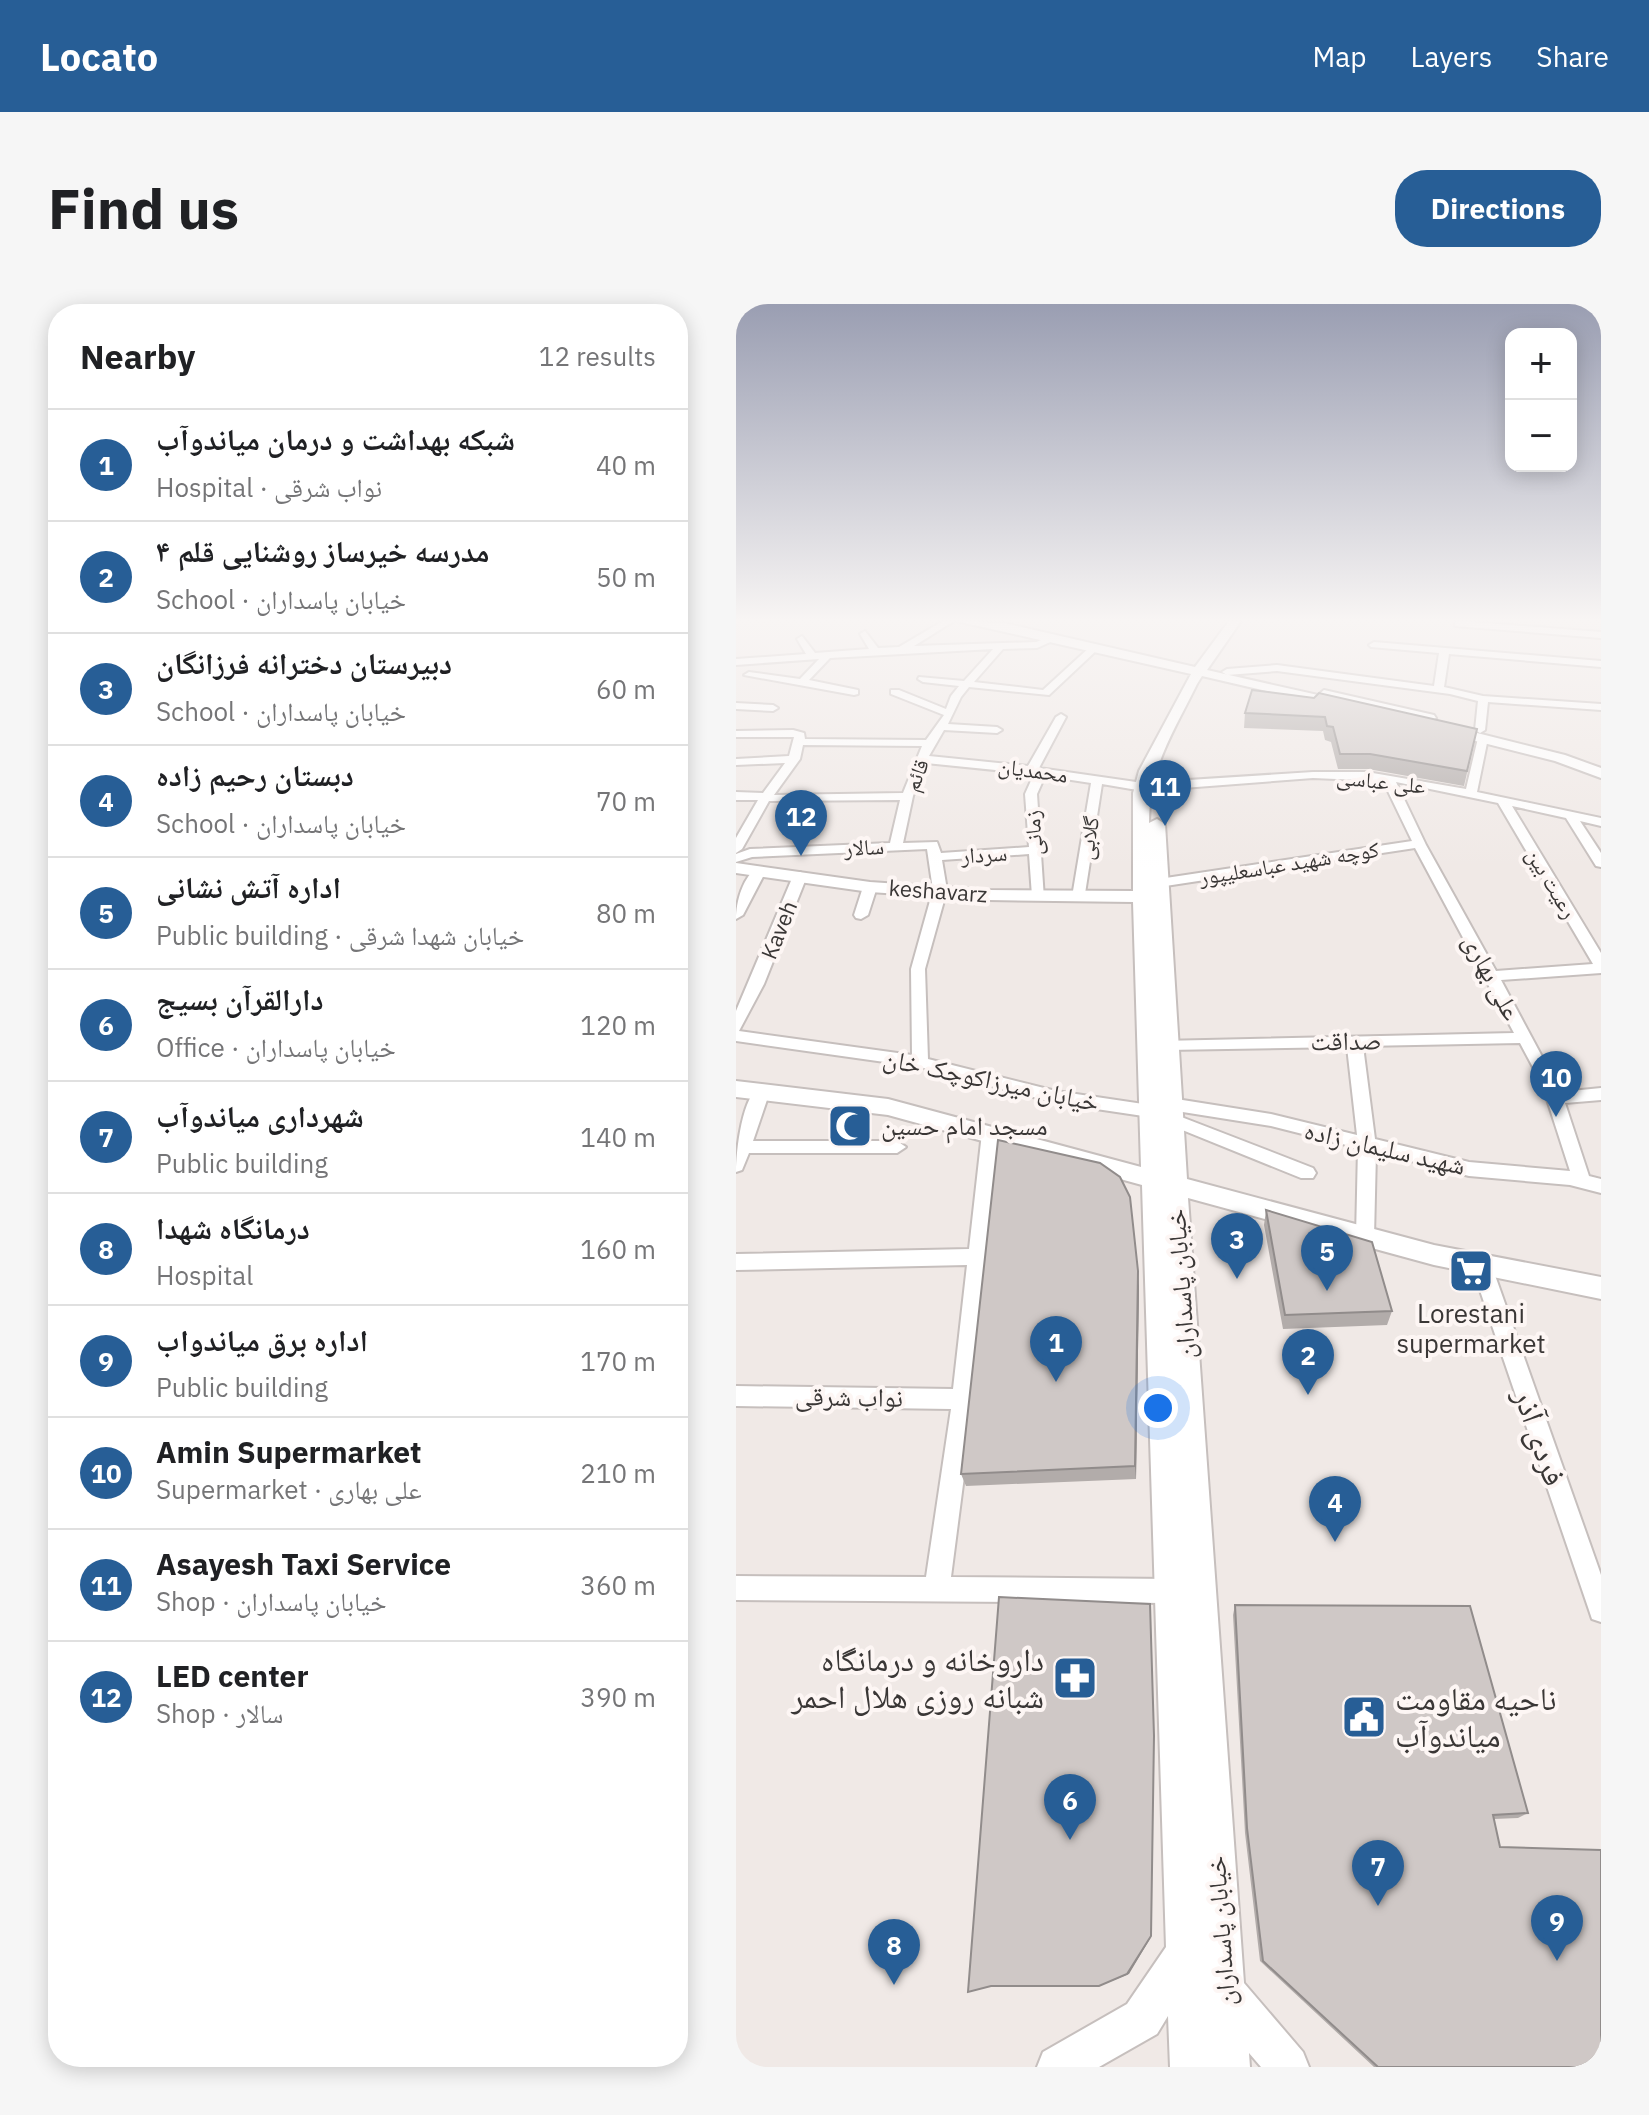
<!DOCTYPE html>
<html lang="en">
<head>
<meta charset="utf-8">
<style>
  :root { --surface:#fff; --page:#f6f6f6; --text:#202124; --muted:#757577; --line:#e0e0e0; --accent:#275e96 }
  body { margin:0; font-family:"IBM Plex Sans","Noto Naskh Arabic",sans-serif; background:var(--page); color:var(--text) }
  .controls { position:absolute; right:24px; top:24px; display:grid; overflow:hidden; border-radius:16px; box-shadow:0 4px 20px #0003 }
  .controls button { width:72px; height:72px; display:grid; place-items:center; padding:0; border:0; border-bottom:2px solid var(--line); background:var(--surface); color:var(--text); font:40px sans-serif }
  .you { position:absolute; left:422px; top:1104px; width:28px; height:28px; margin:-20px; border:6px solid #fff; border-radius:50%; background:#1a73e8; box-shadow:0 0 0 12px #1a73e833 }
  .badge { display:grid; place-items:center; width:52px; height:52px; border-radius:50%; background:var(--accent); color:#fff; font-size:26px; font-weight:700 }
  .pin { position:absolute; translate:-50% -66px; filter:drop-shadow(0 2px 4px #0008) }
  .pin::after { content:''; position:absolute; top:42px; width:28px; height:24px; background:inherit; clip-path:polygon(0 0,100% 0,50% 100%) }
  .list { margin:0; padding:0; list-style:none }
  h2 { display:flex; justify-content:space-between; align-items:center; height:104px; margin:0; padding:0 32px; font-size:34px }
  h2 small { font-size:26px; font-weight:400; color:var(--muted) }
  .list li { display:grid; grid-template-columns:52px 1fr auto; gap:24px; align-items:center; box-sizing:border-box; height:112px; padding:0 32px; border-top:2px solid var(--line) }
  .list b { display:block; font-size:30px; white-space:nowrap }
  .list p { margin:0; font-size:26px; white-space:nowrap; color:var(--muted) }
  .list em { font-size:26px; font-style:normal; color:var(--muted) }
  .map { position:relative; flex:none; width:865px; height:1763px; overflow:hidden; border-radius:32px }
  header { display:flex; align-items:center; gap:48px; box-sizing:border-box; height:112px; padding:0 40px; background:var(--accent); color:#fff }
  header strong { font-size:38px }
  nav { display:flex; gap:44px; margin-inline-start:auto; font-size:28px }
  .intro { display:flex; align-items:center; justify-content:space-between; box-sizing:border-box; height:192px; padding:0 48px }
  h1 { margin:0; font-size:56px }
  .button { padding:20px 36px; border-radius:32px; background:var(--accent); color:#fff; font-size:28px; font-weight:700 }
  main { display:flex; gap:48px; padding:0 48px }
  aside { flex:1; background:var(--surface); border-radius:32px; box-shadow:0 4px 20px #0003 }
  .map>svg:first-child { display:block }
</style>
</head>
<body>
<header>
<strong>Locato</strong>
<nav><a>Map</a><a>Layers</a><a>Share</a></nav>
</header>
<div class="intro"><h1>Find us</h1><a class="button">Directions</a></div>
<main>
<aside>
<h2>Nearby<small>12 results</small></h2>
<ul class="list">
<li><span class="badge">1</span><div><b>شبکه بهداشت و درمان میاندوآب</b><p>Hospital · نواب شرقی</p></div><em>40 m</em></li>
<li><span class="badge">2</span><div><b>مدرسه خیرساز روشنایی قلم ۴</b><p>School · خیابان پاسداران</p></div><em>50 m</em></li>
<li><span class="badge">3</span><div><b>دبیرستان دخترانه فرزانگان</b><p>School · خیابان پاسداران</p></div><em>60 m</em></li>
<li><span class="badge">4</span><div><b>دبستان رحیم زاده</b><p>School · خیابان پاسداران</p></div><em>70 m</em></li>
<li><span class="badge">5</span><div><b>اداره آتش نشانی</b><p>Public building · خیابان شهدا شرقی</p></div><em>80 m</em></li>
<li><span class="badge">6</span><div><b>دارالقرآن بسیج</b><p>Office · خیابان پاسداران</p></div><em>120 m</em></li>
<li><span class="badge">7</span><div><b>شهرداری میاندوآب</b><p>Public building</p></div><em>140 m</em></li>
<li><span class="badge">8</span><div><b>درمانگاه شهدا</b><p>Hospital</p></div><em>160 m</em></li>
<li><span class="badge">9</span><div><b>اداره برق میاندواب</b><p>Public building</p></div><em>170 m</em></li>
<li><span class="badge">10</span><div><b>Amin Supermarket</b><p>Supermarket · علی بهاری</p></div><em>210 m</em></li>
<li><span class="badge">11</span><div><b>Asayesh Taxi Service</b><p>Shop · خیابان پاسداران</p></div><em>360 m</em></li>
<li><span class="badge">12</span><div><b>LED center</b><p>Shop · سالار</p></div><em>390 m</em></li>
</ul>
</aside>
<div class="map">
<svg width="865" height="1763" viewBox="0 0 865 1763">
  <rect width="100%" height="100%" fill="#f0e9e6"/>
  <g fill="none" stroke-linecap="round" stroke-linejoin="round">
    <g stroke="#c6bfbd" stroke-width="4">
      <path id="minor" d="M207,317H218L178,342L300,338L316,332L321,335L301,344L267,345L238,378L307,386L354,343L362,345L313,391L233,383L225,393L212,420L261,423L266,426L261,429L208,426L193,452L292,462L320,413L325,410L330,413L303,464L407,479L413,483L407,487L366,480L348,596H338L336,593L355,479L309,472L301,490L308,595L303,596L296,592L293,550L206,556L211,586L189,665L192,755L320,787L414,801L422,807L420,811L414,813L320,799L184,763L0,737V707L57,572L64,568L71,572L28,680L3,727L176,751L175,665L197,586L191,545L16,553L0,558V550L14,545L154,539L164,496L33,497L6,545L0,549V534L22,496H0V488L27,489L49,459L0,461V455L53,452L58,433H0V427L57,426L68,429L69,435L190,436L208,411L155,390V386H163L210,405L215,392L223,382L187,378L182,375L183,373L228,377L257,345L94,354L73,376L122,386V390L118,391L8,371L13,368L64,375L83,355L0,361V355L70,350L61,335L66,332L79,349L133,345L124,330L129,327L142,344L163,343ZM67,441L186,442L167,489L38,491L64,455ZM190,459L298,470L289,490L293,543L205,549L201,538L167,539L177,492Z
        M723,317L865,328V334L719,322V318Z
        M638,338L865,357V363L713,350L708,383L747,392L865,400V406L752,398L749,426L744,429L739,426L742,397L714,390L541,367L491,371L486,368L491,365L541,361L698,382L703,349L635,343L633,341Z
        M0,399L37,401L42,404L37,407L0,405Z
        M747,431L752,434L741,488L865,514V522L844,517L865,549V563L860,562L830,514L776,502L865,649V669L765,676L825,788L865,784V796L829,799L853,872L865,875V889L834,881L733,872L640,848L638,933L636,938H622L620,933L622,844L535,822L434,806L426,800L434,794L535,810L621,831L611,743L431,746L425,745L423,741L425,737L778,729L679,544L423,583L416,579L423,575L676,537L647,477L577,474L421,486L415,482L421,478L577,468H631L730,485L742,434ZM660,478L762,499L857,660L760,667L690,541ZM784,739L806,780L834,867L733,858L639,835L627,742Z
        M23,563L30,567L7,611L0,615C0,598 7,571 23,563Z
        M134,579L141,583L132,611L125,615L120,614L118,611L127,583Z
        M26,781L34,787L17,837H161L170,843L161,849H13L6,866L0,868C0,848 6,789 26,781Z
        M435,809L577,864L580,869L577,874H565L429,819L427,815Z
        M255,823L264,829L238,1095L215,1273L435,1275L444,1278L447,1287L444,1296L435,1299L0,1296V1272L190,1273L215,1105L0,1102V1082L217,1085L231,961L0,966V950L233,945L246,829Z
        M745,952L752,954L755,960L865,1271V1318L856,1315L853,1306L735,960L738,954Z"/>
    </g>
    <g stroke="#c6bfbd" stroke-width="4">
      <path id="secondary" d="M220,317L268,319L459,363L493,317H505L471,366L582,391L588,386L698,411L700,414L693,418L609,399L603,404L466,372L461,380C437,429 413,463 413,519L421,515L429,520L451,875L698,941L865,973V995L698,961L452,894L508,1679L567,1748L573,1763H525L513,1749L514,1763H434L432,1712L421,1730L363,1763H301L307,1748L391,1700L430,1643L406,881L152,811L0,793V777L152,795L405,863L397,598L252,596L134,588L0,569V559L134,578L252,586L397,587V489L403,467L455,370Z
        M709,421L829,451L865,464V474L819,457L704,428V422Z"/>
    </g>
    <use href="#minor" fill="#fff" fill-rule="evenodd"/>
    <use href="#secondary" fill="#fff" fill-rule="evenodd"/>
  </g>
  <path fill="#b2acaa" d="M516,386L741,425L728,482L632,465H602L595,438L589,436L587,427L508,424L509,409Z
    M530,906L656,1007L651,1021L547,1025L528,921Z
    M403,982L400,1175L230,1182L225,1170Z
    M499,1301L792,1509L782,1514L758,1515L764,1543L865,1763H638L524,1657L509,1529L497,1311Z"/>
  <path fill="#918c8b" d="M402,967L403,982L400,1175L399,1162Z
    M418,1439L415,1633L393,1670L363,1682Z"/>
  <path fill="#cfc8c6" stroke="#918c8b" stroke-width="2" d="M516,386L578,394L583,389L741,425L731,467L634,450H604L597,423L591,422L589,413L509,409Z
    M262,836L364,859L384,873L394,893L402,967L399,1162L225,1170Z
    M530,906L636,938L656,1007L549,1011Z
    M263,1293L414,1300L418,1432L415,1632L391,1670L363,1682H255L232,1688Z
    M499,1301L734,1302L792,1509L757,1511L764,1543L865,1546V1763H642L527,1657L511,1524Z"/>
  <linearGradient id="sky" x2="0" y2="1"><stop stop-color="#9a9eb2"/><stop offset="0.56" stop-color="#f8f5f4"/><stop offset="1" stop-color="#f8f5f4" stop-opacity="0"/></linearGradient>
  <rect width="865" height="564" fill="url(#sky)"/>
  <defs>
    <g id="mosque-square" transform="scale(2.3)"><rect x="-9" y="-9" width="18" height="18" rx="4" fill="#275e96" stroke="#fdf6f4"/><path d="M3.5-4.9A6 6 0 1 0 3.5 4.9A5 5 0 1 1 3.5-4.9Z" fill="#fff"/></g>
    <g id="supermarket-square" transform="scale(2.3)"><rect x="-9" y="-9" width="18" height="18" rx="4" fill="#275e96" stroke="#fdf6f4"/><path d="M-6-5.5h2.5l.6 2H6L4.5 2H-2.5L-4.4-4H-6ZM-1.5 3.2a1.3 1.3 0 1 0 .1 0ZM3 3.2a1.3 1.3 0 1 0 .1 0Z" fill="#fff"/></g>
    <g id="pharmacy-square" transform="scale(2.3)"><rect x="-9" y="-9" width="18" height="18" rx="4" fill="#275e96" stroke="#fdf6f4"/><path d="M-2-6h4v4h4v4h-4v4h-4v-4h-4v-4h4Z" fill="#fff"/></g>
    <g id="civic-square" transform="scale(2.3)"><rect x="-9" y="-9" width="18" height="18" rx="4" fill="#275e96" stroke="#fdf6f4"/><path d="M-.6-6.5H3V-4.5H.6V-3L4-1V1h2V6H-6V1h2V-1L-.6-3ZM-1.2 2.5V6h2.4V2.5Z" fill="#fff"/></g>
  </defs>
  <g fill-rule="evenodd">
    <use href="#mosque-square" x="114" y="822"/>
    <use href="#supermarket-square" x="735" y="967"/>
    <use href="#pharmacy-square" x="339" y="1374"/>
    <use href="#civic-square" x="628" y="1413"/>
  </g>
  <g text-anchor="middle" stroke-width="8" stroke-linejoin="round" paint-order="stroke">
    <g font-size="22" fill="#3a3736" stroke="#fdf6f4">
      <text transform="translate(297 466) rotate(8)" y="8">محمدیان</text>
      <text transform="translate(180 471) rotate(-68)" y="8">قائم</text>
      <text transform="translate(645 477) rotate(6)" y="8">علی عباسی</text>
      <text transform="translate(297 529) rotate(-94)" y="8">زمانی</text>
      <text transform="translate(352 534) rotate(-81)" y="8">گلابی</text>
      <text transform="translate(128 543) rotate(-3)" y="8">سالار</text>
      <text transform="translate(248 550) rotate(-4)" y="8">سردار</text>
      <text transform="translate(553 559) rotate(-9)" y="8">کوچه شهید عباسعلیپور</text>
      <text transform="translate(816 579) rotate(59)" y="8">رعیت بین</text>
      <text transform="translate(202 587) rotate(4)" y="8">keshavarz</text>
      <text transform="translate(43 626) rotate(-68)" y="8">Kaveh</text>
    </g>
    <g font-size="26" fill="#3a3736" stroke="#fdf6f4">
      <text transform="translate(756 673) rotate(62)" y="9">علی بهاری</text>
      <text transform="translate(610 737) rotate(-1)" y="9">صداقت</text>
      <text transform="translate(255 776) rotate(12)" y="9">خیابان میرزاکوچک خان</text>
      <text transform="translate(649 844) rotate(13)" y="9">شهید سلیمان زاده</text>
      <text transform="translate(445 980) rotate(-94)" y="9">خیابان پاسداران</text>
      <text transform="translate(113 1093) rotate(1)" y="9">نواب شرقی</text>
      <text transform="translate(485 1627) rotate(-94)" y="9">خیابان پاسداران</text>
    </g>
    <g font-size="26" fill="#3a3736" stroke="#fdf6f4" text-anchor="start">
      <text x="145" y="831">مسجد امام حسین</text>
      <text x="735" y="1019" text-anchor="middle">Lorestani<tspan x="735" dy="30">supermarket</tspan></text>
    </g>
    <g font-size="32" fill="#3a3736" stroke="#fdf6f4">
      <text transform="translate(804 1133) rotate(71)" y="11">فردی آذر</text>
    </g>
    <g font-size="32" fill="#3a3736" stroke="#fdf6f4" text-anchor="end">
      <text x="308" y="1367">داروخانه و درمانگاه<tspan x="308" dy="37">شبانه روزی هلال احمر</tspan></text>
      <text x="659" y="1406" text-anchor="start">ناحیه مقاومت<tspan x="659" dy="37">میاندوآب</tspan></text>
    </g>
  </g>
</svg>
<div class="controls">
<button>+</button>
<button>−</button>
</div>
<div class="you"></div>
<div class="pin badge" style="left:320px;top:1078px">1</div>
<div class="pin badge" style="left:572px;top:1091px">2</div>
<div class="pin badge" style="left:501px;top:975px">3</div>
<div class="pin badge" style="left:599px;top:1238px">4</div>
<div class="pin badge" style="left:591px;top:987px">5</div>
<div class="pin badge" style="left:334px;top:1536px">6</div>
<div class="pin badge" style="left:642px;top:1602px">7</div>
<div class="pin badge" style="left:158px;top:1681px">8</div>
<div class="pin badge" style="left:821px;top:1657px">9</div>
<div class="pin badge" style="left:820px;top:813px">10</div>
<div class="pin badge" style="left:429px;top:522px">11</div>
<div class="pin badge" style="left:65px;top:552px">12</div>
</div>
</main>
</body>
</html>
